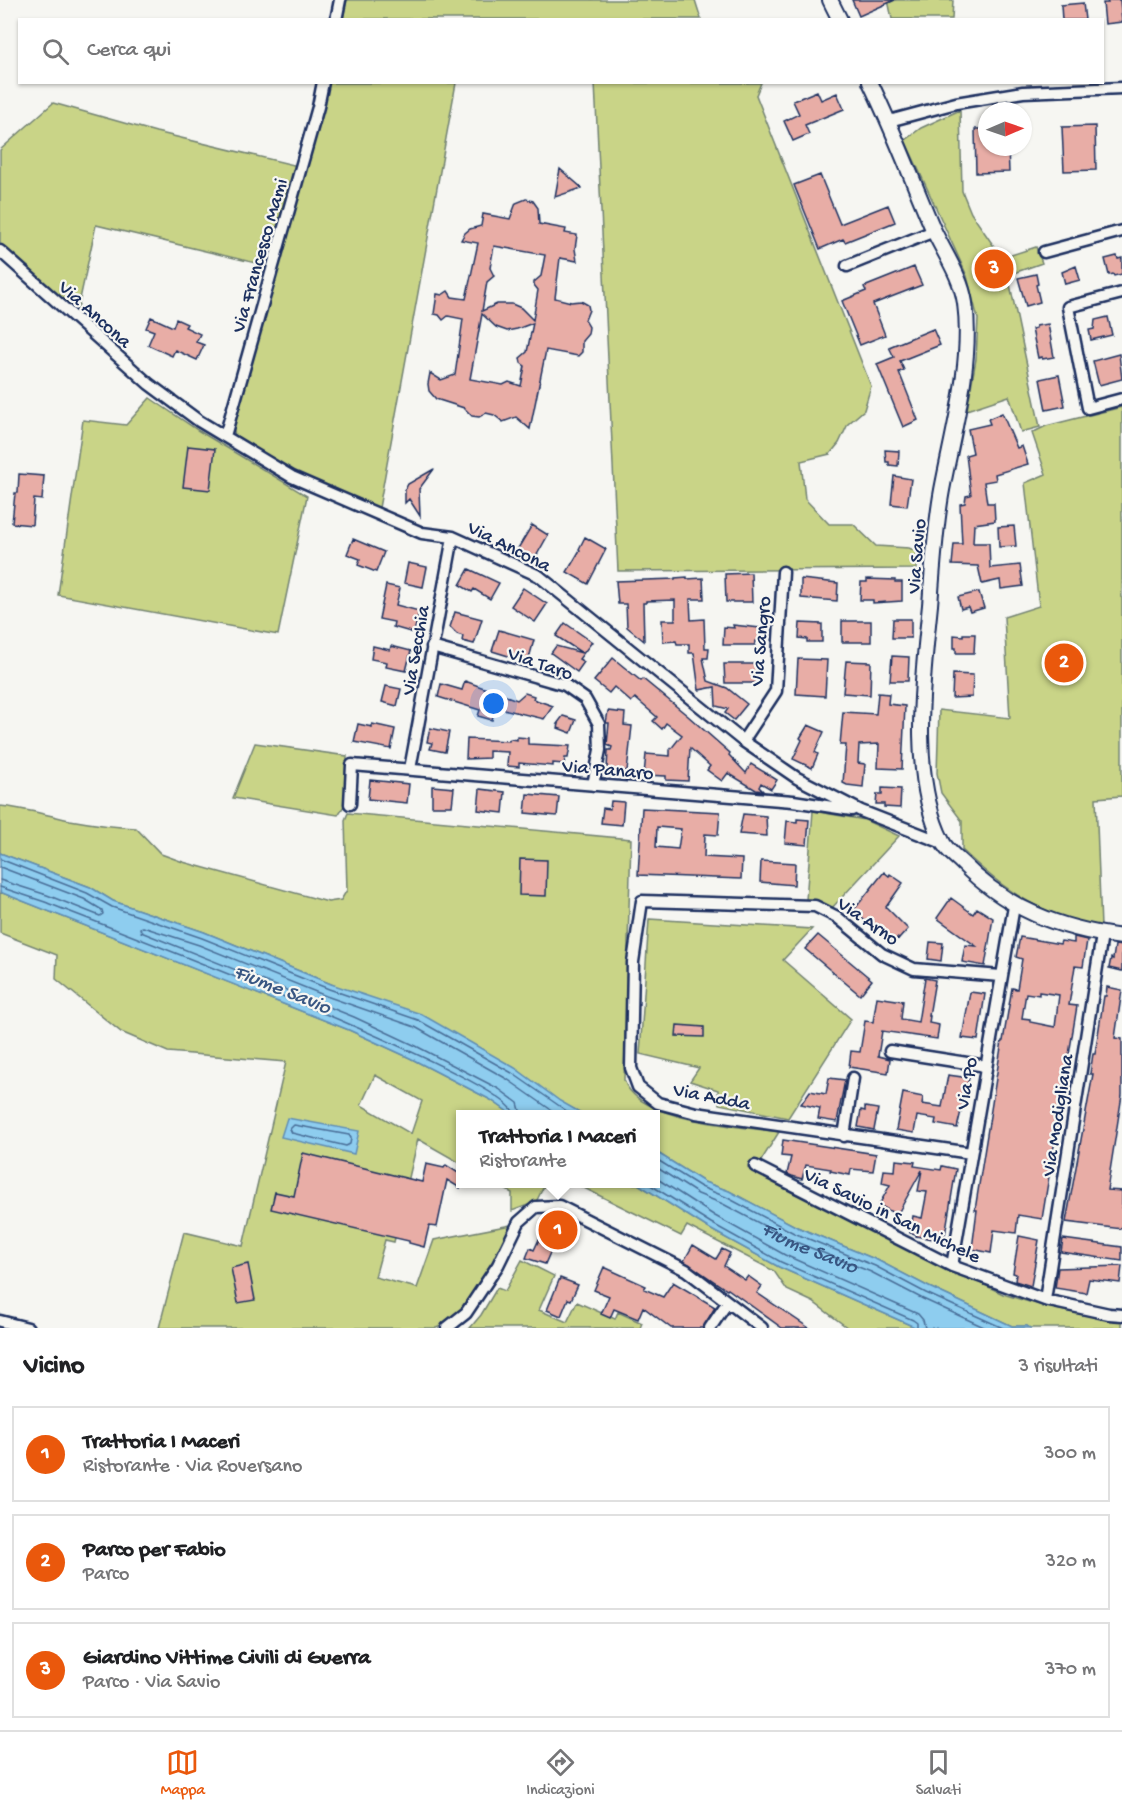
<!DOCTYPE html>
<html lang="it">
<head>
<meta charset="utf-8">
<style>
  :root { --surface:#fff; --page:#f6f6f6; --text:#202124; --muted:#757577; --line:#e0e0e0; --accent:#ea580c }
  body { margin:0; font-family:"Gochi Hand",sans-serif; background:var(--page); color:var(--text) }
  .compass { position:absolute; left:978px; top:102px; width:54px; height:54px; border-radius:50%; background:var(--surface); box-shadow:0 2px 4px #0004; rotate:88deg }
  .you { position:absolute; left:494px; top:704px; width:21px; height:21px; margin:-15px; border:4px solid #fff; border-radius:50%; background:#1a73e8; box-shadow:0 0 0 9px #1a73e833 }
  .badge { display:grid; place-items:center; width:39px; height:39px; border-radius:50%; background:var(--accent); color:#fff; font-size:20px; font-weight:700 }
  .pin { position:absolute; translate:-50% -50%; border:3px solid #fff; box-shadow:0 2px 6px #0006 }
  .popup { position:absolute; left:456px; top:1110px; width:204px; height:78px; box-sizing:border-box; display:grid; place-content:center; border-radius:0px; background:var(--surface); filter:drop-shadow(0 2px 4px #0005); font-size:20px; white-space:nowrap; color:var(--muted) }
  .popup b { font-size:22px; color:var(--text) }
  .popup::after { content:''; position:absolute; left:50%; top:100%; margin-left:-12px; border:12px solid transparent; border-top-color:var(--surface) }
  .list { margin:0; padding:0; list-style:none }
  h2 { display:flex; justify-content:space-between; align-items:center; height:78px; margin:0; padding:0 24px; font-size:26px }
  h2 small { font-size:20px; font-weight:400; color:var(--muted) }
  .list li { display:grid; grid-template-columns:39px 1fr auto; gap:18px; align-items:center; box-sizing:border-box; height:96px; margin:0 12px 12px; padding:0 12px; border:2px solid var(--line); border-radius:0px }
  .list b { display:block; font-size:22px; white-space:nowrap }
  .list p { margin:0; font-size:20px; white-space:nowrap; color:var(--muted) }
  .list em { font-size:20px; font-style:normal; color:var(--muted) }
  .icon { flex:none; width:33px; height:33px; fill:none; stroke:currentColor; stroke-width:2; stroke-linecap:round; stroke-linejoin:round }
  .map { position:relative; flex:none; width:1122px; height:1328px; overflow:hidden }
  .search { position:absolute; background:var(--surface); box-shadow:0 2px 4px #0004; left:18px; right:18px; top:18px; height:66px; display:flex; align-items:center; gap:15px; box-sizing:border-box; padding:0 21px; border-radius:0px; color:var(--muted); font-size:22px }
  .sheet { height:402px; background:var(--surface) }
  nav { display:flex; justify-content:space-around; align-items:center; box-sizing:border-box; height:84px; border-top:2px solid var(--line); background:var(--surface); font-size:16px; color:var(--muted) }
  nav a { display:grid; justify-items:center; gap:3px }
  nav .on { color:var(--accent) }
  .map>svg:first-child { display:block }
</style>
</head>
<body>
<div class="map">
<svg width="1122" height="1328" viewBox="0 0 1122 1328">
  <rect width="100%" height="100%" fill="#f6f6f2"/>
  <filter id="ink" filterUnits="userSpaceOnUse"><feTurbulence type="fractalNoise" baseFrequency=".0167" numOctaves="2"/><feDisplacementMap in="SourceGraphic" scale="12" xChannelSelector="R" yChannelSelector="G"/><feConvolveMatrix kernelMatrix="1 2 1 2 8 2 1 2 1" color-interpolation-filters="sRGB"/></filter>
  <g filter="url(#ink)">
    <path fill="#c9d487" stroke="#728272" stroke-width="1.5" fill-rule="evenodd" d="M347,0H695L701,19H343Z
      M888,0H953L952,19H892Z
      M328,83H456L379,508C328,493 281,464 235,438L233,420L311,155Z
      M595,83H761L756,95L871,386L864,410L848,424L839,443L830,454L801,461L805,499L829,524H853L876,546L909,548L916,551L917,569L618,571Z
      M53,103L156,132L298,166L268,266L96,225L77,313L0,245V150Z
      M960,110L962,191L971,213L1002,258L1036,247L1042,263L1008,275L1040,427L1021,432L1009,396L967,410L976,359L978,319L967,276L905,140L921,128Z
      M150,398L199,431L307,496L278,635L58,595L83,420L126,425Z
      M1122,407V796L1096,798L1101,927C1084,922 1064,919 1048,911C1013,896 989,876 962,850V821L941,793L937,773L939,710L1010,718L1004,617L1039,606L1025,483L1046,474L1032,433L1046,426Z
      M255,743L347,756L346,803L338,815L233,798Z
      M0,806C24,808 46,815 70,820C92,824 114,827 136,828L161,854L183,862L328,902L341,900L347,890L345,820L348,813L631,839L624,1080C638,1122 740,1126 779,1132L754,1172L1003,1294C1041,1306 1081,1317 1122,1319V1328H1030L1027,1326H1012L929,1287L877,1260L797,1227L729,1191L704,1182L656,1152V1114H583L331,984L204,932L113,901L90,887L0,853Z
      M813,811L865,820L899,836L831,909L806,900Z
      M0,892L349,1030L410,1058L491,1100L511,1114H460V1163L418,1139L394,1242L385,1240L375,1277L417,1288L434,1240L511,1225V1230C496,1260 471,1318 436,1328H159L184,1232L243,1246L286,1062L168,1052L121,1032L56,979L57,955L0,933ZM375,1075L422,1101L411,1134L361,1105Z
      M649,919L812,929L783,960L851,1019L788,1118L719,1104L718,1090L690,1081L699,1068L640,1054Z
      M496,1184H545L536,1202L512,1211V1193Z
      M576,1184H638L708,1228L779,1267L917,1328H848L813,1302L787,1290L774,1271L687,1226L681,1236Z
      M522,1260L554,1276L539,1310L567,1322L577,1302L615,1319L618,1312L642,1323L640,1328H470L481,1315L497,1288L505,1291Z"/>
    <path fill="#8ecdef" stroke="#608eb5" stroke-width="1.5" d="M0,853L90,887L113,901L204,932L331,984L421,1014L515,1068L560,1101L583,1114H511L491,1100L410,1058L349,1030L0,892Z
      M287,1118L359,1131L354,1154L281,1137Z
      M656,1152L704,1182L729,1191L797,1227L877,1260L929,1287L1012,1326H1027L1030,1328H917L779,1267L708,1228L638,1184H656Z"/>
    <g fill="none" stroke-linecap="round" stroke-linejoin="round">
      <g stroke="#496e98" stroke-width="1.5">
        <path d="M0,859L87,893L112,907L202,938L329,989L418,1020L512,1073L571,1114"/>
        <path d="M0,867L84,899L102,910L103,914L100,916L47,895L0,880"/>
        <path d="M0,887L45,902C100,924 510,1078 514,1114"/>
        <path d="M521,1114L518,1103L499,1089L416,1046L354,1017L141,932L140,928L143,927L199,945L326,996L415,1027L507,1079L557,1114"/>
        <path d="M294,1125L349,1135L351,1138L350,1144L346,1146L292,1133L290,1129Z"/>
        <path d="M656,1159L701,1187L726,1197L794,1233L875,1266L926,1293L1003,1328"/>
        <path id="s1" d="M656,1167L698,1194L723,1204L791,1240L871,1272L923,1299L986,1328"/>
        <path d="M656,1178L715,1216L785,1255L918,1314L923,1320L925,1328"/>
        <path d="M649,1184L711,1223L781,1262L913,1320L917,1323V1328"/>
      </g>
    </g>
    <path fill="#e8ada6" stroke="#1b2f5e" stroke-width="1.5" fill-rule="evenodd" d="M852,0H895L859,16Z
      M1107,0H1120L1122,22L1105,24L1103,3H1108Z
      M1083,3L1085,20H1062L1061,5Z
      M817,91L821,100L837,93L844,109L805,125L809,134L793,141L784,121L799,114L793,101Z
      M1095,126L1096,170L1064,171L1062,127Z
      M975,129H987V147H1008L1009,172L976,173Z
      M560,169L582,188L555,197Z
      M820,175L840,224L888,205L895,222L845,242L843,239L820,249L794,185Z
      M526,199L533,201L538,208L539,224L566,229L565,233L577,235L575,249L577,261L560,258L555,298L571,302L581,301L588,305L589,310L585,320L589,327L588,334L582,341V352L578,356L546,350L530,429L516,417L503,422L494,415L486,413L479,417L472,416L464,408L436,399L429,391L428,384L430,373L441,380L455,375L463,319L448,316L443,320L439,315L434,314L437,294L442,295L448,291L452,297L466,299L478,243L461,240L465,233L470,229L481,226L483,214L510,219L516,203ZM494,246L545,255L541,276L534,282V285L538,290L533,320L521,308L512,304H497L482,311L487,282L494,276L490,268ZM482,314L496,327L507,331L517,329L533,323L527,352L520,358L521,363L525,366L521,386L509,382L503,385L470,379Z
      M1117,256L1118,259L1122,258V274L1114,276L1113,274L1109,275L1105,259Z
      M1076,266L1080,280L1065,284L1062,272Z
      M914,267L922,285L873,304L885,335L860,345L842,301L866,291L864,287Z
      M1036,274L1038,284L1036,285L1040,302L1026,306L1018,278Z
      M151,317L173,327L176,319L187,324L185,327L200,334L196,342L204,345L197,360L175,350L172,356L148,345L154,331L146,328Z
      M1108,317L1112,335L1091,340L1089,330L1094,329L1095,320Z
      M1048,324L1054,357L1042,359V357L1038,358L1032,329L1036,328V326Z
      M933,329L940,345L900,361L904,370L899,372L918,420L903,427L877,364L894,357L889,347Z
      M1119,354L1122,379L1099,385L1093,361Z
      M1059,375L1065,406L1046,410L1040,379Z
      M1002,413L1017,448L1022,446L1028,464L995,474L996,480L984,482L987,503H994L995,521L974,524L973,543H989L990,568L1020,565L1023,586L1001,589L1000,580L982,584L978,566L952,565L954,544H962L960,504L965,503L966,496L971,495L966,455L973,453L968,429L990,424L988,419Z
      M188,446L215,449L210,490L183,487Z
      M885,450L899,451L898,466L889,465V462H886Z
      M434,469L419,489L420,516L409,499L405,503V490L408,484Z
      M19,474L44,476L42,500L34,499L32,525L12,523L15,493H18Z
      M894,476L911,479L907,506L891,504Z
      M532,525L548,535L534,560L517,550Z
      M1014,526L1016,546L999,547L998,527Z
      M585,537L606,549L588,584L567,572L580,550L579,549Z
      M353,539L384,552L376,572L358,565L360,559L347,554Z
      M408,563L427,567L423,587L404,583Z
      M469,569L499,583L490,599L474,589L472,592L460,585Z
      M751,573L752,602H726L725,574Z
      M687,577V579L703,578L704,599H690L691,620L704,619L705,648H709L708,658H703L708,681L727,688L747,704L734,720L725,713L728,709L716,706L715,687L699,690L694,653H689V644H677L676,641L663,642L662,620H675V600L646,601V603H643L644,641L627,627L626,604H618L616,581L675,579V578Z
      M801,579L838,583L837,601L801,598Z
      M867,579L895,580V582H902V601L873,603V600H860L861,582H867Z
      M386,585L400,588L396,605L419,611L414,633L393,627L394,622L379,619Z
      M523,588L547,604L535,622L511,606Z
      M979,592L984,608L970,612L968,607L961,609L958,597Z
      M455,612L482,619L474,644L462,641L463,636L457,634L450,627Z
      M893,619H911V638H892Z
      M842,621H871V642H842Z
      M565,623L592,642L579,659L584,662L577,672L551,653L556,646L582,653L556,636Z
      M800,623L822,624V642H807V639L799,638Z
      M733,625L760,628V641H756L755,645H723L724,627L734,628Z
      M499,630L534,640L528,662L492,651Z
      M963,634H975L974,653H956V648H954V635L963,636Z
      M373,646L390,650L391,646L411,651L406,671L386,667L387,662L371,659Z
      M892,656L909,657L908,681H890Z
      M613,658L641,681L643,679L688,716L730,753L729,755L746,773L751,764L777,780L771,789L761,783L759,787L763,791L756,790L728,773L722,781L707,770L710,766L690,748L688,781L666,780V776L644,775L646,754L670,756V750L682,735L666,723L662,729L653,721L657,717L635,698L631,702L614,687L609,693L594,681Z
      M798,659L827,660L825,696L796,694Z
      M846,661L871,662L870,695L843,693Z
      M724,664H758V683H725Z
      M953,674L973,675L972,697L952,698Z
      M465,681L517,700L525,693L534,696L533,699L553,706L544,719L495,707L492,720L478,716L480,710L438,697L441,684L462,690Z
      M386,686L401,689L397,706L382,702Z
      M878,693L889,694L888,704L905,706L902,769L878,768L879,744L859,745L858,763L865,764L863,787L847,785L843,783L846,745H840L843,712L876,714Z
      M608,711L625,713L624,725L632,726L627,771L607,769L608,750H611L612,747L607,745L609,723H606Z
      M563,716L576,720L571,733L558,728L559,724H557Z
      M358,724L372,727V724L395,729L391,749L354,742Z
      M808,725L824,732L815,752L818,754L812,768L793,759L802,740L800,738Z
      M430,728L449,732L445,752L430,749L432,743L427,742Z
      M517,737L528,738V744L570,746L568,758H565L564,764L553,763V766L519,763V767L507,766L508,752L489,751V758L466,759L467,739L509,741L510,739L517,740Z
      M370,780L409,784L407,803L368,799Z
      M432,786L454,788L452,806H432Z
      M882,788L901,789L900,808L884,807V804H876L877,794H882Z
      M480,789L505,792L503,813L478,810Z
      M527,794L559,797L557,816L525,813Z
      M611,801L624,802L622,825L601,823L603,808L610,809Z
      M642,808L720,812L718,835L705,834L704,857L742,859L741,879L638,875ZM657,827L681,829L678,849L656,847Z
      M743,814L766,816L767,836L739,834Z
      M797,819L809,820L807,845L785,843L787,821L797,822Z
      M520,859L547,860L546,896L519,895Z
      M761,861L795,863L794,885L760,882Z
      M884,872L889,876L890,874L903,883L886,907L908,929L899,939L897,938L893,943L853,911Z
      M951,898L973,914L977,908L993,918L985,966L962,962L965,945L976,946L937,918Z
      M818,935L872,980L860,995L805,949Z
      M1020,937L1060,944L1061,941L1074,943V937L1087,940L1083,967L1075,966L1069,1005L1077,1006L1042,1219L1018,1215L1016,1233L994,1230L991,1253L972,1249L977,1210H975L1002,1041H1003L1012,988L1017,989L1022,959L1016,957ZM1039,992L1059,995L1055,1027L1030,1022V1019L1022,1018L1026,993L1039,995Z
      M930,942L943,943L941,961L928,959Z
      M1115,945L1122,946V971L1109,968L1111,958L1113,959Z
      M925,978L935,980L929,1016H930L929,1023L939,1025L937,1039L882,1031L878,1056L890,1059L888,1073L849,1067L851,1051L860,1052L865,1021L873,1022L877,997L903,1001L901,1019L918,1022Z
      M1107,987L1122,990L1115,1038L1122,1039V1095L1107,1190L1122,1191V1229L1066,1222L1093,1074H1090L1093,1054H1095L1104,996H1106Z
      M970,992L985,994L978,1040L962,1038Z
      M677,1025L704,1027V1037L676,1036Z
      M948,1075L969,1078L957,1128L935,1124L936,1119L917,1116L914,1133L896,1130L903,1093L923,1097L922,1104L942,1107Z
      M829,1078L845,1080L837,1122L818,1119L820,1108L801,1104L810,1091L826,1094Z
      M865,1107L878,1109L874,1130L858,1127L861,1110L865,1111Z
      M783,1140L876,1154L873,1171L851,1169L850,1175L830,1171L831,1169L806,1165L802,1179L792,1176L787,1174L791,1157L781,1156Z
      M303,1153L422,1182L426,1164L444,1168L446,1165L460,1174V1188L447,1180L437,1227L429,1226L424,1247L409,1243V1241L271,1209L275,1192L294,1196Z
      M896,1160L915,1162L914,1166L941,1170L942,1166L956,1169L944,1241L916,1236V1234L910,1233L913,1216L922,1218L927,1192L918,1191L922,1170L897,1215L879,1205L890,1185L882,1183L884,1170L895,1171Z
      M542,1233L556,1239L545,1264L526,1258L530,1248L534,1250Z
      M1019,1236L1039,1240L1031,1286L1015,1281L1016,1274L1013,1273Z
      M1063,1239L1122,1247V1261L1061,1252Z
      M693,1245L716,1259L722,1249L730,1253L724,1266L745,1280L748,1276L762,1286L757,1293L809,1328H782L728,1289L727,1290L684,1261Z
      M248,1264L255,1300L238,1303L231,1268Z
      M1122,1266L1120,1283L1089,1279L1086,1293L1055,1288L1058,1268Z
      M604,1267L646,1286L644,1289L663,1297L673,1282L715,1307L703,1328H671L643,1307L638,1319L614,1309L610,1318L601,1314L609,1296L594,1290Z
      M560,1278L578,1285L571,1300L568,1299L561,1316L547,1310Z"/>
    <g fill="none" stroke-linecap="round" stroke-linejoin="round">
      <g stroke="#1b2f5e" stroke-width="15">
        <path id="street" d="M336,20L340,0
          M889,121L956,103L1023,92L1122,88
          M0,251L149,384L199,421L292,477L422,533L453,537L539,576L743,741L797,778L861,811L943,843
          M1044,252L1122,231
          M847,266L934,231
          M1122,293L1068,307L1088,408L1122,399
          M225,436L318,107L323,82
          M432,647L565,685L585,699L599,724L600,750L593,785
          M743,741L776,691L783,572
          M410,769L453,537
          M350,804L352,765L793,801L852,810
          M890,1051L986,1066
          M844,1136L853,1078
          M971,1153L696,1113L658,1103L638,1087L631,1068L633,962L642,901L815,906L837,917L882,954L914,969L1001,976
          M755,1166L952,1266L1045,1300L1109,1314L1122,1315
          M952,1266L1014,906
          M1045,1300L1102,935
          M0,1321L28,1328
          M447,1328L466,1313L498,1265L519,1222L536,1207L559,1206L686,1270L762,1328
          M710,1328L727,1303"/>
      </g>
      <g stroke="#1b2f5e" stroke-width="18">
        <path id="secondary" d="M830,0L840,20
          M870,82C894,131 912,180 933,229C944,253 961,276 965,303C973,363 953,431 942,490C935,528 933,567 930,605C923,676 909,775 942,841C946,850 956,857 962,863C1007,909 1059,929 1122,937"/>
      </g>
      <use href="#street" stroke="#f6f6f2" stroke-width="10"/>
      <use href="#secondary" stroke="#f6f6f2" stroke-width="14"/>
    </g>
  </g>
  <g text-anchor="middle" stroke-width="4.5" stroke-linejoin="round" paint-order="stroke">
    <g font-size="20" fill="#1b2f5e" stroke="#f6f6f2">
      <text transform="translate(258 255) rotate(-74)" y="7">Via Francesco Mami</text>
      <text transform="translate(96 313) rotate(42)" y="7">Via Ancona</text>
      <text transform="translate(510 545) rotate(27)" y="7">Via Ancona</text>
      <text transform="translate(915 556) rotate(-85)" y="7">Via Savio</text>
      <text transform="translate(759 641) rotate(-85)" y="7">Via Sangro</text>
      <text transform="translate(414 650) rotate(-80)" y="7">Via Secchia</text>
      <text transform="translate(541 662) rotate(19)" y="7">Via Taro</text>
      <text transform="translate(608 768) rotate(5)" y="7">Via Panaro</text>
      <text transform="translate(869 920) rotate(35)" y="7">Via Arno</text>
      <text transform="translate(965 1083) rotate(-80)" y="7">Via Po</text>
      <text transform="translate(712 1095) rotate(11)" y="7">Via Adda</text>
      <text transform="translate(1056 1115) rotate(-81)" y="7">Via Modigliana</text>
      <text transform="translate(893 1214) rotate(26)" y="7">Via Savio in San Michele</text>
    </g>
    <g font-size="21" font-style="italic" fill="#385682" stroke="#f6f6f2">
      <text transform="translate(283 988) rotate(22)" y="7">Fiume Savio</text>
      <text dy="7" stroke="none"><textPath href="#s1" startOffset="174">Fiume Savio</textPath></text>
    </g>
  </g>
</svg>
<svg class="compass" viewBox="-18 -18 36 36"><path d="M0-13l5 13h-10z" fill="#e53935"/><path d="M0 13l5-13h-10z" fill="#757577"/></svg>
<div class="you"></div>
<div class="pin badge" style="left:558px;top:1230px">1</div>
<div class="popup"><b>Trattoria I Maceri</b>Ristorante</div>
<div class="pin badge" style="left:1064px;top:663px">2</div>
<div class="pin badge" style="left:994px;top:269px">3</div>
<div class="search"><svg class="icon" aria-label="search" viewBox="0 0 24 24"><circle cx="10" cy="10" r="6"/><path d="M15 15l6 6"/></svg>Cerca qui</div>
</div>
<section class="sheet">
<h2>Vicino<small>3 risultati</small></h2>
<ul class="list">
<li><span class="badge">1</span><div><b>Trattoria I Maceri</b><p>Ristorante · Via Roversano</p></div><em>300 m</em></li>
<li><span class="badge">2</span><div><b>Parco per Fabio</b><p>Parco</p></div><em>320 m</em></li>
<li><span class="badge">3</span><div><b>Giardino Vittime Civili di Guerra</b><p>Parco · Via Savio</p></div><em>370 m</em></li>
</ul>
</section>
<nav>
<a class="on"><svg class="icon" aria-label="map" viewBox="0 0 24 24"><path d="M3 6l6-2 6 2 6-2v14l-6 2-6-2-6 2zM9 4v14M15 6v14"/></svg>Mappa</a>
<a><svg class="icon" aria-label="directions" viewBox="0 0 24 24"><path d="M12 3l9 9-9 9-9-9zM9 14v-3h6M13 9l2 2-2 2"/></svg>Indicazioni</a>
<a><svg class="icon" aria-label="saved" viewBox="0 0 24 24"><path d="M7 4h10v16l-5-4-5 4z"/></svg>Salvati</a>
</nav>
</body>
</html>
